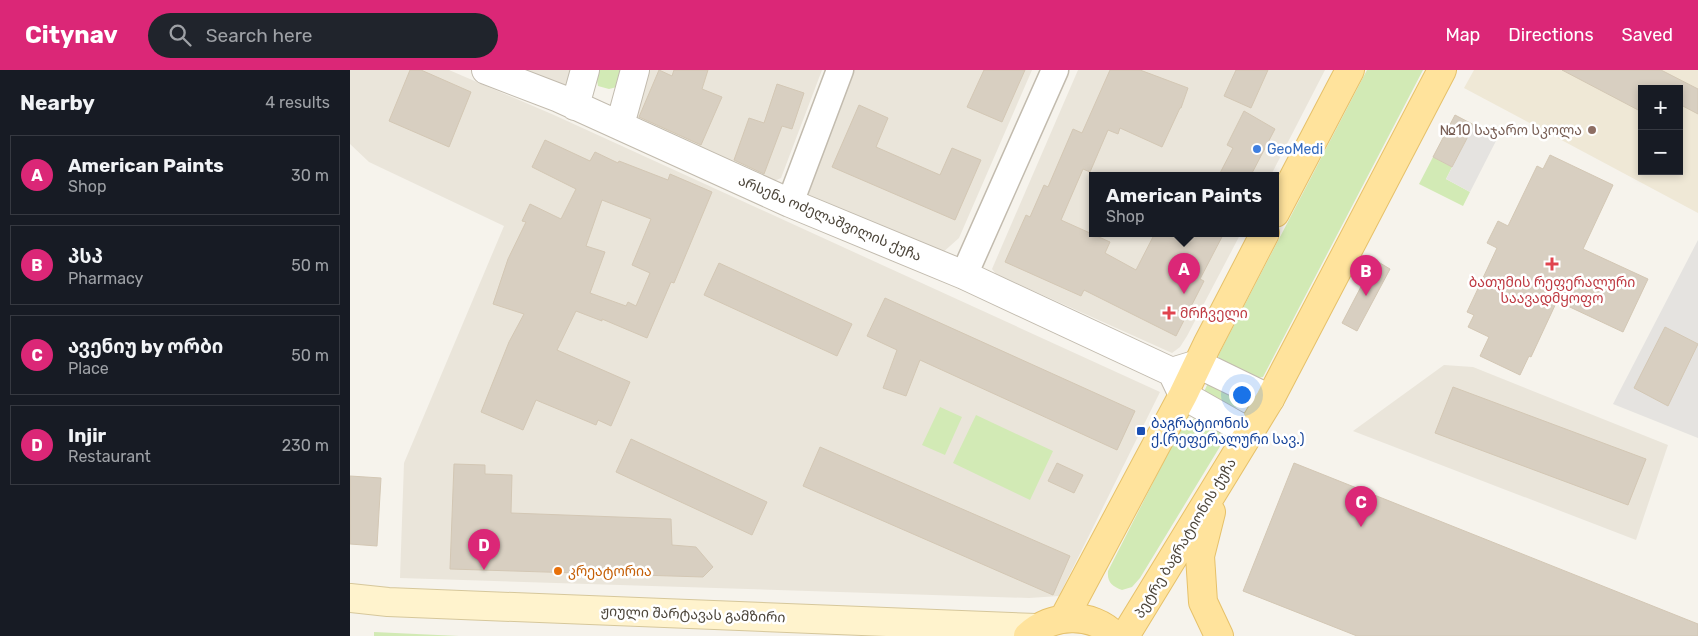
<!DOCTYPE html>
<html lang="en">
<head>
<meta charset="utf-8">
<style>
  :root { --surface:#171b24; --page:#20242c; --text:#f1f3f6; --muted:#9ea1a6; --line:#363941; --accent:#db2777 }
  body { margin:0; font-family:Rubik,"Noto Sans Georgian",sans-serif; background:var(--page); color:var(--text) }
  .controls { position:absolute; right:15px; top:15px; display:grid; overflow:hidden; border-radius:0px; box-shadow:0 2px 8px #0003 }
  .controls button { width:45px; height:45px; display:grid; place-items:center; padding:0; border:0; border-bottom:1px solid var(--line); background:var(--surface); color:var(--text); font:25px sans-serif }
  .you { position:absolute; left:891px; top:324px; width:18px; height:18px; margin:-12px; border:4px solid #fff; border-radius:50%; background:#1a73e8; box-shadow:0 0 0 8px #1a73e833 }
  .badge { display:grid; place-items:center; width:32px; height:32px; border-radius:50%; background:var(--accent); color:#fff; font-size:16px; font-weight:700 }
  .pin { position:absolute; translate:-50% -41px; filter:drop-shadow(0 1px 2px #0008) }
  .pin::after { content:''; position:absolute; top:26px; width:18px; height:15px; background:inherit; clip-path:polygon(0 0,100% 0,50% 100%) }
  .popup { position:absolute; left:739px; top:102px; width:190px; height:65px; box-sizing:border-box; display:grid; place-content:center; border-radius:0px; background:var(--surface); filter:drop-shadow(0 1px 4px #0005); font-size:16px; white-space:nowrap; color:var(--muted) }
  .popup b { font-size:19px; color:var(--text) }
  .popup::after { content:''; position:absolute; left:50%; top:100%; margin-left:-10px; border:10px solid transparent; border-top-color:var(--surface) }
  .list { margin:0; padding:0; list-style:none }
  h2 { display:flex; justify-content:space-between; align-items:center; height:65px; margin:0; padding:0 20px; font-size:21px }
  h2 small { font-size:16px; font-weight:400; color:var(--muted) }
  .list li { display:grid; grid-template-columns:32px 1fr auto; gap:15px; align-items:center; box-sizing:border-box; height:80px; margin:0 10px 10px; padding:0 10px; border:1px solid var(--line); border-radius:0px }
  .list b { display:block; font-size:19px; white-space:nowrap }
  .list p { margin:0; font-size:16px; white-space:nowrap; color:var(--muted) }
  .list em { font-size:16px; font-style:normal; color:var(--muted) }
  .icon { flex:none; width:28px; height:28px; fill:none; stroke:currentColor; stroke-width:2; stroke-linecap:round; stroke-linejoin:round }
  .map { position:relative; flex:none; width:1348px; height:566px; overflow:hidden }
  header { display:flex; align-items:center; gap:30px; box-sizing:border-box; height:70px; padding:0 25px; background:var(--accent); color:#fff }
  header strong { font-size:24px }
  nav { display:flex; gap:28px; margin-inline-start:auto; font-size:18px }
  .search { width:350px; height:45px; background:var(--page); display:flex; align-items:center; gap:12px; box-sizing:border-box; padding:0 18px; border-radius:28px; color:var(--muted); font-size:19px }
  main { display:flex }
  aside { flex:1; background:var(--surface) }
  .map>svg:first-child { display:block }
</style>
</head>
<body>
<header>
<strong>Citynav</strong>
<div class="search"><svg class="icon" aria-label="search" viewBox="0 0 24 24"><circle cx="10" cy="10" r="6"/><path d="M15 15l6 6"/></svg>Search here</div>
<nav><a>Map</a><a>Directions</a><a>Saved</a></nav>
</header>
<main>
<aside>
<h2>Nearby<small>4 results</small></h2>
<ul class="list">
<li><span class="badge">A</span><div><b>American Paints</b><p>Shop</p></div><em>30 m</em></li>
<li><span class="badge">B</span><div><b>პსპ</b><p>Pharmacy</p></div><em>50 m</em></li>
<li><span class="badge">C</span><div><b>ავენიუ by ორბი</b><p>Place</p></div><em>50 m</em></li>
<li><span class="badge">D</span><div><b>Injir</b><p>Restaurant</p></div><em>230 m</em></li>
</ul>
</aside>
<div class="map">
<svg width="1348" height="566" viewBox="0 0 1348 566">
  <rect width="100%" height="100%" fill="#f6f3ec"/>
  <path fill="#eae5da" d="M0,0H99L204,45L810,322L709,526L679,528L50,508L54,393L154,156L19,92L0,74Z
    M161,0H223L219,18Z
    M298,0H472L431,108L422,112L283,52Z
    M501,0H682L609,168L591,184L454,127Z
    M728,0H975L921,105H743V163H891L837,266L830,277L822,283L646,204L642,199Z
    M1094,295L1123,297L1318,375L1286,470L1003,361Z"/>
  <path fill="#efe8d6" fill-rule="evenodd" d="M1124,0H1348V143L1114,18ZM1292,19H1329V101H1292Z"/>
  <path fill="#d2eab5" d="M245,0H272L267,17L259,19L248,16Z
    M1017,0H1073L913,307L907,308L872,293L868,286Z
    M1083,87L1102,97L1096,109L1120,122L1113,136L1069,114Z
    M858,313L891,328L886,338L853,324Z
    M590,337L612,347L595,385L572,375Z
    M626,345L703,381L680,430L603,393Z
    M837,346L877,365L790,508L782,517L772,520C762,516 757,512 758,501Z
    M24,562L109,566H24Z"/>
  <path fill="#e5e3e0" d="M1124,55L1148,67L1120,122L1096,109Z
    M1348,170V368L1263,334Z"/>
  <path fill="#d8cfc1" stroke="#d3c7b4" fill-rule="evenodd" d="M60,0H71L121,22L99,77L39,51Z
    M309,0L322,6L324,0H358L352,19L372,27L351,75L289,47Z
    M634,0H675L652,52L617,37Z
    M760,0H790L838,18L831,38H830L812,77L770,58L768,64L758,60L740,102L733,99L711,150L760,172L755,183L786,200L805,163H874L850,209L854,211L826,266L734,220L731,226L655,192L676,145L680,147L694,115L698,117L723,59L732,63Z
    M886,0H918L901,38L874,26Z
    M1212,0H1311L1348,19V44L1329,34V19H1292V42Z
    M427,14L454,23L442,59L432,56L414,104L384,90L399,48L414,53Z
    M509,35L538,48L526,77L590,105L602,78L631,90L605,150L482,97Z
    M894,41L925,59L901,105H869L883,78L877,75Z
    M1105,45L1124,55L1102,97L1083,87Z
    M195,70L240,91L245,82L268,93L269,91L318,110L320,104L362,122L324,213L321,212L297,268L252,249V251L226,241L207,280L280,312L261,356L248,350L246,355L186,330L173,360L131,342L159,272L174,244L143,234L158,189L176,152L172,151L180,134L211,149L226,119L182,97ZM252,130L301,149L282,195L300,203L286,236L278,232L276,236L240,223L255,182L236,176Z
    M1200,85L1263,115L1233,179L1298,209L1273,262L1207,231L1181,287L1179,286L1170,305L1130,286L1139,267L1118,257L1124,245L1117,242L1147,178L1137,173L1148,151L1158,156L1187,96L1193,99Z
    M1025,190L1040,199L1007,261L992,253Z
    M369,193L502,254L487,286L354,225Z
    M535,228L785,341L767,380L570,290L556,326L533,318L547,280L517,266Z
    M1315,257L1348,274L1318,336L1284,318Z
    M1103,317L1296,389L1278,435L1085,363Z
    M281,369L417,432L402,465L266,402Z
    M470,377L720,486L703,525L453,416Z
    M707,393L733,405L724,423L698,411Z
    M944,393L1348,554V566H1007L893,521Z
    M104,394L135,395V404L162,405L161,443L321,449L322,475L346,477L363,497L353,507L100,499Z
    M0,406L31,408L27,476L0,474Z"/>
  <g fill="none" stroke-linecap="round" stroke-linejoin="round">
    <g stroke="#c2bbae" stroke-width="29">
      <path id="minor" d="M440,133L490,0
        M614,205L705,0"/>
    </g>
    <g stroke="#c2bbae" stroke-width="30">
      <path id="tertiary" d="M136,0L209,28L440,133L614,205L822,302L833,325L900,363
        M225,36L235,0
        M270,55L285,0
        M825,301L848,294L920,329"/>
    </g>
    <g stroke="#d6c79b" stroke-width="30">
      <path id="secondary" d="M0,528L38,532L686,558"/>
    </g>
    <g stroke="#e6c16a" stroke-width="30">
      <path id="primary" d="M925,143L1000,0
        M861,442L850,486L853,532L869,566
        M714,548L833,325L857,275L915,163
        M678,566C701,544 742,541 765,566
        M775,566L920,329L1092,0"/>
    </g>
    <use href="#minor" stroke="#fff" stroke-width="26"/>
    <use href="#tertiary" stroke="#fff" stroke-width="28"/>
    <use href="#secondary" stroke="#fff3cd" stroke-width="28"/>
    <use href="#primary" stroke="#ffe39c" stroke-width="28"/>
  </g>
  <circle fill="#8d6e63" stroke="#fff" stroke-width="2" cx="1242" cy="60" r="5"/>
  <circle fill="#3f7fe0" stroke="#fff" stroke-width="2" cx="907" cy="79" r="5"/>
  <g fill="#e0444e" stroke="#fff" stroke-width="2">
    <path d="M1199.5 186.5h5v5h5v5h-5v5h-5v-5h-5v-5h5z"/>
    <path d="M816.5 235.5h5v5h5v5h-5v5h-5v-5h-5v-5h5z"/>
  </g>
  <rect fill="#1a4fb4" stroke="#fff" stroke-width="2" x="786" y="356" width="10" height="10" rx="2.5"/>
  <circle fill="#e8710a" stroke="#fff" stroke-width="2" cx="208" cy="501" r="5"/>
  <g text-anchor="middle" stroke-width="5" stroke-linejoin="round" paint-order="stroke">
    <g font-size="14" fill="#785e54" stroke="#fff" text-anchor="end">
      <text x="1232" y="65">№10 საჯარო სკოლა</text>
    </g>
    <g font-size="14" fill="#366cbe" stroke="#fff" text-anchor="start">
      <text x="917" y="84">GeoMedi</text>
    </g>
    <g font-size="14" fill="#4b4439" stroke="#fff">
      <text transform="translate(480 148) rotate(23)" y="5">არსენა ოძელაშვილის ქუჩა</text>
      <text transform="translate(835 468) rotate(-59)" y="5">პეტრე ბაგრატიონის ქუჩა</text>
      <text transform="translate(343 544) rotate(2)" y="5">ჟიული შარტავას გამზირი</text>
    </g>
    <g font-size="14" fill="#be3a42" stroke="#fff">
      <text x="1202" y="217">ბათუმის რეფერალური<tspan x="1202" dy="16">საავადმყოფო</tspan></text>
      <text x="830" y="248" text-anchor="start">მრჩველი</text>
    </g>
    <g font-size="14" fill="#164399" stroke="#fff" text-anchor="start">
      <text x="801" y="358">ბაგრატიონის<tspan x="801" dy="16">ქ.(რეფერალური სავ.)</tspan></text>
    </g>
    <g font-size="14" fill="#c56008" stroke="#fff" text-anchor="start">
      <text x="218" y="506">კრეატორია</text>
    </g>
  </g>
</svg>
<div class="controls">
<button>+</button>
<button>−</button>
</div>
<div class="you"></div>
<div class="pin badge" style="left:834px;top:224px">A</div>
<div class="popup"><b>American Paints</b>Shop</div>
<div class="pin badge" style="left:1016px;top:226px">B</div>
<div class="pin badge" style="left:1011px;top:457px">C</div>
<div class="pin badge" style="left:134px;top:500px">D</div>
</div>
</main>
</body>
</html>
